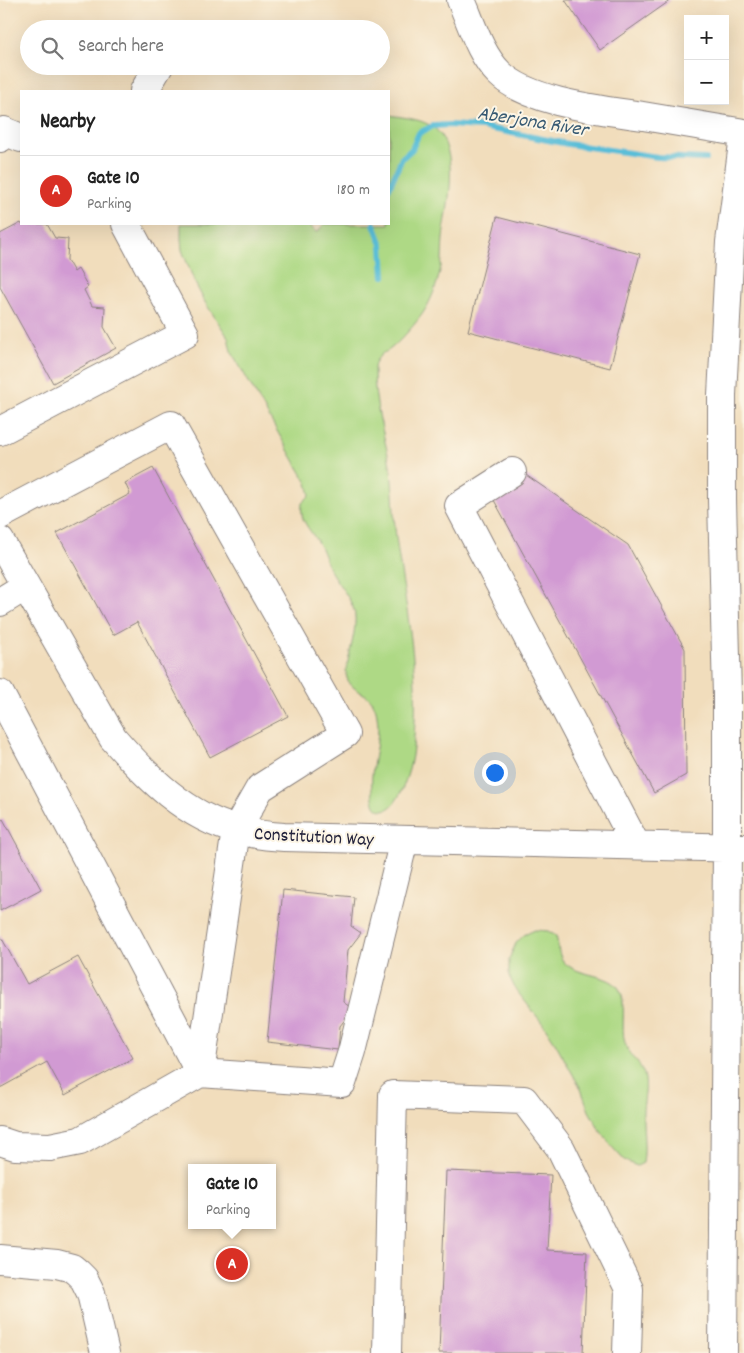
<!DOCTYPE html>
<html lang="en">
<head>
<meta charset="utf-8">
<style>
  :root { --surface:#fff; --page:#f2f2f2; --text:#222; --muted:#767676; --line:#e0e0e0; --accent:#d93025 }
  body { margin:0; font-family:Dekko,sans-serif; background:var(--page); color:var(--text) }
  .controls { position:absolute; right:15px; top:15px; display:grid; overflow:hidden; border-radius:0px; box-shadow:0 5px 20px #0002 }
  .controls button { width:45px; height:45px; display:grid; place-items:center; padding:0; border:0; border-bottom:1px solid var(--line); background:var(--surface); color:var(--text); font:25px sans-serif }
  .you { position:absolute; left:494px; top:772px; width:18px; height:18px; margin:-12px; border:4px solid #fff; border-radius:50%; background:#1a73e8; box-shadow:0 0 0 8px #1a73e833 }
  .badge { display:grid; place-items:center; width:32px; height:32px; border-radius:50%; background:var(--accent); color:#fff; font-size:16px; font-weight:700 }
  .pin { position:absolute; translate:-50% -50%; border:2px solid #fff; box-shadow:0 1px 5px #0006 }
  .popup { position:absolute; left:188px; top:1164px; width:88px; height:65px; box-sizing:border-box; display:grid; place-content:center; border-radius:0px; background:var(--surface); filter:drop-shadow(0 1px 4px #0005); font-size:16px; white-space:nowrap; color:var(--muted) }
  .popup b { font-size:19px; color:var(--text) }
  .popup::after { content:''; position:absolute; left:50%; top:100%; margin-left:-10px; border:10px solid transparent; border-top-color:var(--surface) }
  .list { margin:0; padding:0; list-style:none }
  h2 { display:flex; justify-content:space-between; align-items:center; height:65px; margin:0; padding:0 20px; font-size:21px }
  h2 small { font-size:16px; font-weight:400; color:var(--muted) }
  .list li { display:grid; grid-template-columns:32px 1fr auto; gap:15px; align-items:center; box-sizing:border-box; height:70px; padding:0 20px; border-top:1px solid var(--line) }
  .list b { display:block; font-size:19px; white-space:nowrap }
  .list p { margin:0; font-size:16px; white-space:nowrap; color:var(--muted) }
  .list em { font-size:16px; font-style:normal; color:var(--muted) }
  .icon { flex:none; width:28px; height:28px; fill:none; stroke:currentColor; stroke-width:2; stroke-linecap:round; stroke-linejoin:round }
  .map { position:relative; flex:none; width:744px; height:1353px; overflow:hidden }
  .search { position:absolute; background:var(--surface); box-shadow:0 5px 20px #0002; left:20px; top:20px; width:370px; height:55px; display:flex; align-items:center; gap:12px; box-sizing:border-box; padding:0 18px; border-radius:28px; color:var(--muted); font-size:19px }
  .panel { position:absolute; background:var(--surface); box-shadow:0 5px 20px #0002; left:20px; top:90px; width:370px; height:135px; border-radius:0px }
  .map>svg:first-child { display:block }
</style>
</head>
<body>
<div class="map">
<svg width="744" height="1353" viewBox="0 0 744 1353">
  <rect width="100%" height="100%" fill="#fcf5e5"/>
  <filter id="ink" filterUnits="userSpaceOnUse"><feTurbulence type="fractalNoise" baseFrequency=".02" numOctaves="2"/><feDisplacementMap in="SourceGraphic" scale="10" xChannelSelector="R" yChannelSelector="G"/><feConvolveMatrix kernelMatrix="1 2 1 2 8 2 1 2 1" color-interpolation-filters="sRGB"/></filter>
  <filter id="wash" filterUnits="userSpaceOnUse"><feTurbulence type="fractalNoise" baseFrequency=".0096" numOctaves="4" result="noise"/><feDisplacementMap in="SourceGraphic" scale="20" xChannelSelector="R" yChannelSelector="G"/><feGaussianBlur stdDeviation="1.12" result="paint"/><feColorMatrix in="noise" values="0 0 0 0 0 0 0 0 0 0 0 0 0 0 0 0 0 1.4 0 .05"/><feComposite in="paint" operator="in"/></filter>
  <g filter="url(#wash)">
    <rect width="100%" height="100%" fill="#f1ddbc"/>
    <path fill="#aed985" stroke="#687e60" d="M389,115C406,118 429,119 440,134C459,162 447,207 443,238C442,249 443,261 440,271C437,285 431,301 423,313C416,323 399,343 389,350C383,354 384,351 380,356C375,361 374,365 374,371C374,403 384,433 390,465C394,489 393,513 396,537C404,598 418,659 415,721C414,739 413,759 407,776C404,786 395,811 382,810C375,809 374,803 373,798C367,771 382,742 377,715C373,689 354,696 347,678C345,672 347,667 348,661C351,646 359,621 353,607C347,593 336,582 329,568C325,560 323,551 318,543C314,535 302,522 302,514C301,511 302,507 302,503L310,495L307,483L231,351L228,337L206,304L195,283L182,250L181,239V224H308L317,233L324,224H389Z
      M535,930L548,931L556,936C558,942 558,952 561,958C572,977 605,972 618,987C628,1000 620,1027 625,1043C628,1053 639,1062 643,1072C648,1083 644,1098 643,1110C642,1127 646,1145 643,1163L637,1166L625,1161L613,1148L599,1129L589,1111L581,1089L556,1044L543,1024L516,990L509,976V959L516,943L524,935Z"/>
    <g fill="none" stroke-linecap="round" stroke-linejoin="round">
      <path stroke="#5abed8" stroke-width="6" d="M389,188L402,158L412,149L419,133L433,126L449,125L482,127L568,144L658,157L706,159
        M374,224L382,245L384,276"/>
    </g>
    <g id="blocks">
      <path fill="#d19ad3" d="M565,0H671L600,50Z
        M497,217L640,254L610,368L468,331Z
        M21,223V224H47L55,238L68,239L67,260L74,272L78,269L88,287L84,290L92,306L105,307L104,327L116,348L53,383L0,287V234Z
        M153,468L288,716L210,757L137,622L113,635L57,533L130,494L125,483Z
        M523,473L628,545L685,649L686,775L654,793L489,491Z
        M3,819L41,889L0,911V821Z
        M283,890L354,897L351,926L361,933L348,950L343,1002L353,1009L340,1026L338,1050L267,1042Z
        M0,935L27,984L78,957L133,1058L65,1095L47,1062L0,1088Z
        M446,1171L551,1175L547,1250L587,1252L583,1353H439Z"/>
    </g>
  </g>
  <g filter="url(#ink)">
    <use href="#blocks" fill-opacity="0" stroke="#8a807c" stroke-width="1"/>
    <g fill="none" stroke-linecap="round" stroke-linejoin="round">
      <g stroke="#8a807c" stroke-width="30">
        <path id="minor" d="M461,0C472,25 480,54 499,73C529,103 603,110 643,116C677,122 710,127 744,133
          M144,91L159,66
          M0,138L4,131L21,138
          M0,431L185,334L126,224
          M512,472L459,506L636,845
          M0,515L171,425L345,734L260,788L236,830L200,1073L80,1141L50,1147L15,1146L0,1141
          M0,541L113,738C147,777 186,817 238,830C253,834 268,836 284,837L744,848
          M0,602L26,586
          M0,694L200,1073L342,1083L352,1052L404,840
          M0,1259L57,1264L72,1268L78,1273L84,1279L91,1293L105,1353
          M387,1353L393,1095L524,1100L561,1149L629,1289L627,1353
          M723,1353L727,848V696L722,500V395L730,242L744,136"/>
      </g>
      <use href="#minor" stroke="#fff" stroke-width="28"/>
    </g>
  </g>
  <g text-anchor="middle" stroke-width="4" stroke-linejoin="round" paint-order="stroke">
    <g font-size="19" fill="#22223b" stroke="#fcf5e5">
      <text transform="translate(314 835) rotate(3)" y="7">Constitution Way</text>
    </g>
    <g font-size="20" font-style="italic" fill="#365972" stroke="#fcf5e5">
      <text transform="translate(533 120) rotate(9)" y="7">Aberjona River</text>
    </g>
  </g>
</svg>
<div class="controls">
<button>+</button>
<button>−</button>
</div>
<div class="you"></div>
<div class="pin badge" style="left:232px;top:1264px">A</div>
<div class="popup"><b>Gate 10</b>Parking</div>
<div class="search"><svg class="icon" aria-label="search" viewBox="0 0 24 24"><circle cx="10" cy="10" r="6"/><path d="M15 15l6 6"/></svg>Search here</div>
<section class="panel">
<h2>Nearby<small></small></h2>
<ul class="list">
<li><span class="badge">A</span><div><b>Gate 10</b><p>Parking</p></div><em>180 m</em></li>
</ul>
</section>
</div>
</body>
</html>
